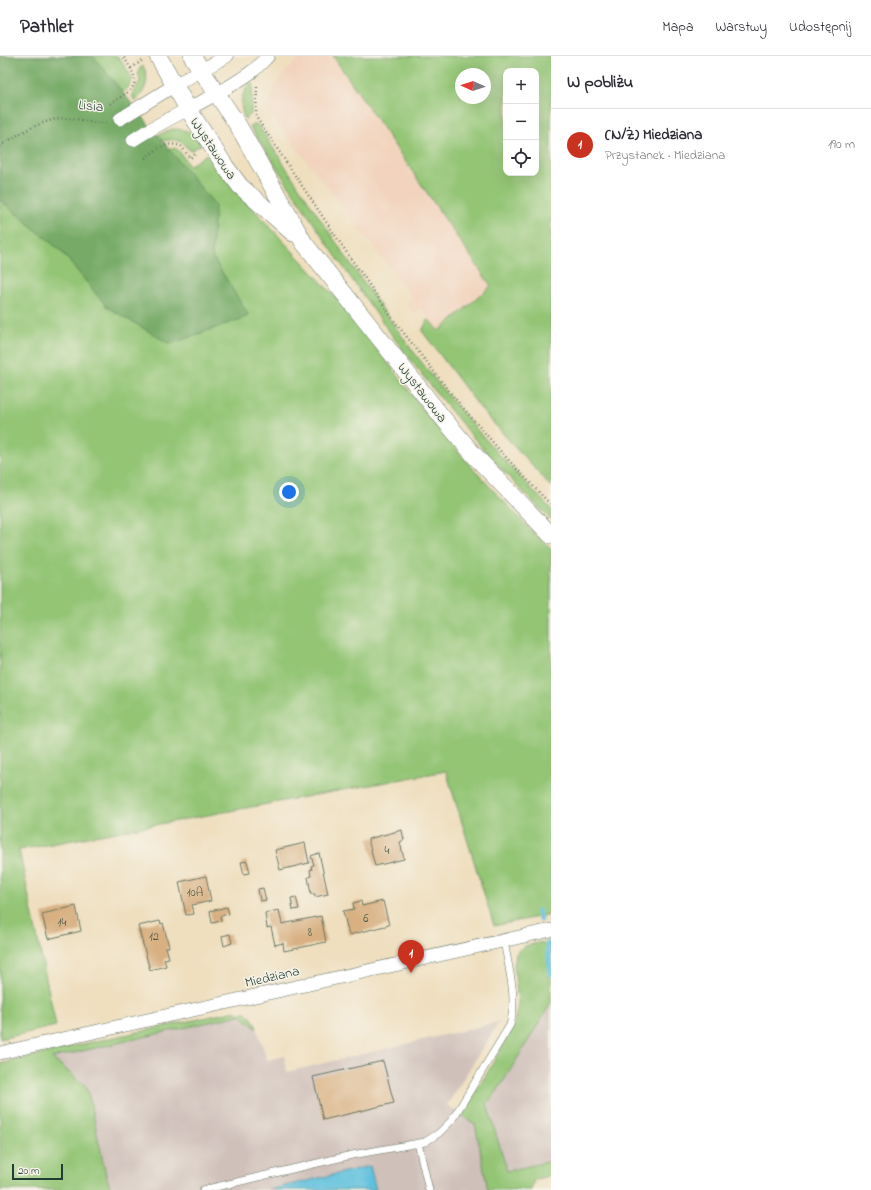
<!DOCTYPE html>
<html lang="pl">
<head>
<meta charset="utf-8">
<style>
  :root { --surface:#fff; --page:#f2f2f3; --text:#2b2b33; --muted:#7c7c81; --line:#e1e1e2; --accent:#c8321e }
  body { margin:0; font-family:"Indie Flower",sans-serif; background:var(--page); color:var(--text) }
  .controls { position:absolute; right:12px; top:12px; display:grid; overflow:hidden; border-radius:8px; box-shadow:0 4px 16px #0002 }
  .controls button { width:36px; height:36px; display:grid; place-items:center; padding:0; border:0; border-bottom:1px solid var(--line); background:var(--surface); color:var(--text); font:20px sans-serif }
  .compass { position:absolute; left:455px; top:12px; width:36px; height:36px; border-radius:50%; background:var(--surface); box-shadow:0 4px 16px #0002; rotate:273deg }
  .scale { position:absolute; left:12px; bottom:10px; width:51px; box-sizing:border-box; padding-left:4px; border:2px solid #1f3d34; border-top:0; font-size:11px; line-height:14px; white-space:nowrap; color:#1f3d34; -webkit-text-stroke:3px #f7f3e8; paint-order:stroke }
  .you { position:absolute; left:289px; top:436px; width:14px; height:14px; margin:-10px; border:3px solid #fff; border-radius:50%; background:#1a73e8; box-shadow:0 0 0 6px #1a73e833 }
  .badge { display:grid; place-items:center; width:26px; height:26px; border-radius:50%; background:var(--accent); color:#fff; font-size:13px; font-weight:700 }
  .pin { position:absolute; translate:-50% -33px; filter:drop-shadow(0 1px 2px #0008) }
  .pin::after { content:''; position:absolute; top:21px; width:14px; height:12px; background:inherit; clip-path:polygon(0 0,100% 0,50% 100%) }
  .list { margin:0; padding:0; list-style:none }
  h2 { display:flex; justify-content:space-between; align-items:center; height:52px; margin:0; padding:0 16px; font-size:17px }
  h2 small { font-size:13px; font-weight:400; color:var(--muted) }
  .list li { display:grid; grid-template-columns:26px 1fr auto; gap:12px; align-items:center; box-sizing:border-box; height:72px; padding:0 16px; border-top:1px solid var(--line) }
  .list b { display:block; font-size:15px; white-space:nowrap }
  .list p { margin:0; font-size:13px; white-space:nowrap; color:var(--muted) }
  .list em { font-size:13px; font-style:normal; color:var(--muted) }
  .icon { flex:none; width:22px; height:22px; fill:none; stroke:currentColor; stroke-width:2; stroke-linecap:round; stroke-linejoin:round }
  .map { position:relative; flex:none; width:551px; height:1134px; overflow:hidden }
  header { display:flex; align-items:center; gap:24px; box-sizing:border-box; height:56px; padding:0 20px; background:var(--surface); border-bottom:1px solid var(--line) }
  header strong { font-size:19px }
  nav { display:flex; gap:22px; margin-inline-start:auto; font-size:14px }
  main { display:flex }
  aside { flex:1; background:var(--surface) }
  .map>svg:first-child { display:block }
</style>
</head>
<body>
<header>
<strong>Pathlet</strong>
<nav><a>Mapa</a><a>Warstwy</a><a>Udostępnij</a></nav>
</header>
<main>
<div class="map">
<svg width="551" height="1134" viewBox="0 0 551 1134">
  <rect width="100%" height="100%" fill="#f7f3e8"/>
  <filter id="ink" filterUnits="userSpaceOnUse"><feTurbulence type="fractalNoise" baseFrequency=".025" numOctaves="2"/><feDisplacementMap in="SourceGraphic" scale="8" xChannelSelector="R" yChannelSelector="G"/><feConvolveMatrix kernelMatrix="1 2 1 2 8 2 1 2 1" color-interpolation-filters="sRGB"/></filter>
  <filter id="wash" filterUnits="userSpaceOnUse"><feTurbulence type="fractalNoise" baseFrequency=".012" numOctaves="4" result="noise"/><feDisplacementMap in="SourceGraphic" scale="16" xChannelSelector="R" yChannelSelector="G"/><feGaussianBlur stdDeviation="0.9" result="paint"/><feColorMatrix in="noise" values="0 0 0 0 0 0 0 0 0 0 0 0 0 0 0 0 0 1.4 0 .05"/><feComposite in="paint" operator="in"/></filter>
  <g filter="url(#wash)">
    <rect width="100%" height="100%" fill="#efdfbf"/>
    <path fill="#f2d4be" d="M302,0H333L491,230L439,275L421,252L414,257L407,247L413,242L267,54L274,32L282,19Z"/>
    <path fill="#cfc0ba" d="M551,947V1105L507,1115L487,1048L498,1034Z
      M240,959L257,973L267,1004L284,1000L287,1016L499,966L447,1049L475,1068L488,1134H111L106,1119L51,1002Z"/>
    <path fill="#93c575" stroke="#598154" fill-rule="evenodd" d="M0,0H118L131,20L132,24L127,33L108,45L158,98C177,85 178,94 189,110L208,97L242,141L351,258L432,365L475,415L528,471L551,493V858L494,870L446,715L19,794L56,970L0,983Z
      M333,0H551V431L481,353L422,275L428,263L439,275L491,230ZM506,15H536V117H506ZM461,18H485V42H461Z
      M143,10C151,24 145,35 135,46C129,37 136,33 140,25L138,17L139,13Z
      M251,26L253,28L251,58L245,63C238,48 242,37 251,26Z
      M254,68L258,69C315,155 372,243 436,325C472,370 511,412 551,453V464C518,431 486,398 457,362C380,270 315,170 250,71Z
      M172,73C186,73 193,76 202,88L192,94H190C186,92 184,87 179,85C171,81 162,89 158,79Z
      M550,884H551V947L498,1034L487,1048L507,1115L551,1105V1119L534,1124L531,1134H488L475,1068L461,1059L489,1014L514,970L518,947L514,909L516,898L519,894L525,890L542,886V888L549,886Z
      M236,955L238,958L244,956C252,961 255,965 257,973L240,959L52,1002L87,1031L106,1119L111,1134H0V1008L87,987Z"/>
    <path fill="#76aa66" stroke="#4a744d" d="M0,0H93L215,149L212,200L249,260L170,288L107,251L61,195L0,144Z"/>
    <path fill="#60c1de" stroke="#407f89" d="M370,1110L376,1134H268Z"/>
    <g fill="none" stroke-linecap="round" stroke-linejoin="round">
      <path stroke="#60c1de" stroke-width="5" d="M538,855L540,864
        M547,887L551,918"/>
    </g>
    <g id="blocks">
      <path fill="#d8b082" d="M402,774L404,784L400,786L404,803L375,810L368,783Z
        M305,787L309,807L280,814L275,794Z
        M319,797L328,838L315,841V838H311L308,821L311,820L310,814L312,813L311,810L314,809L311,800Z
        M247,805L250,817L244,818L241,806Z
        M206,820L211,845L192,849L194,858L186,859L179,826Z
        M263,832L266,844L260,845L258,833Z
        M296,841L299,853L293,854L291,842Z
        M361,845L362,850L383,845L389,869L349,879L343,855L354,853L353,847Z
        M76,850L81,875L48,883L42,858Z
        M227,851L229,858L220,860L221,865L212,867L210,855Z
        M279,854L282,868L321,860L326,886L284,895L283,887L275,889L271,871L267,872L265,857Z
        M160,865L161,868L163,867L169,891H166L169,902L164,903L166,910L150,914L138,870Z
        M230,878L232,887L224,890L222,880Z
        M383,1005L394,1047L323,1064L313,1021Z"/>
    </g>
  </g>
  <g filter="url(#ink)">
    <use href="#blocks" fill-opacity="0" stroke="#687665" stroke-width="1"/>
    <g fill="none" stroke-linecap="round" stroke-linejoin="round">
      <g stroke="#687665" stroke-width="8">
        <path id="service" d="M418,1087L429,1134
          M203,1134L352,1099L425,1086L439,1077L451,1065L457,1056L510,969C518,942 508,911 504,884"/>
      </g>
      <g stroke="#687665" stroke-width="14">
        <path id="minor" d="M120,63L175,29L227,0
          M133,84C171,59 214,43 250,17C257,12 262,6 268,0
          M0,997L551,874"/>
      </g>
      <g stroke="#687665" stroke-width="18">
        <path id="tertiary" d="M158,0L188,53L225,110L240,130L293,177
          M192,0L239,71L304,187L442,361L474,399L551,479"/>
      </g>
      <path stroke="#687665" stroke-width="2.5" stroke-dasharray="1 3" stroke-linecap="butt" d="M131,12L142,5
        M257,31L256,61L345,194L396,267L453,340L502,397L551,449
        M110,48C138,30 142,29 123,0
        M0,90C19,78 42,63 66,62C79,62 93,68 107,67
        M145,102C158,93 164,85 181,90L190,102L197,97"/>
      <use href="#service" stroke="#fff" stroke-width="7"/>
      <use href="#minor" stroke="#fff" stroke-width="13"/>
      <use href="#tertiary" stroke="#fff" stroke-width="17"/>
    </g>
  </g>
  <g text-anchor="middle" stroke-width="3" stroke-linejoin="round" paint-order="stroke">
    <g font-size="12" fill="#4d5a48">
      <text x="387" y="798">4</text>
      <text x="195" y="840">10A</text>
      <text x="366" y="866">6</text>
      <text x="62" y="870">14</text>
      <text x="310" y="880">8</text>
      <text x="154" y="884">12</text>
    </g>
    <g font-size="14" fill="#1f3d34" stroke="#f7f3e8">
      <text transform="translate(91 49) rotate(5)" y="5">Lisia</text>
      <text transform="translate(214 92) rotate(56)" y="5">Wystawowa</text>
      <text transform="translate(423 336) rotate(52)" y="5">Wystawowa</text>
      <text transform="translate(272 920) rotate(-13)" y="5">Miedziana</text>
    </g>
  </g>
</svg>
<div class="controls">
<button>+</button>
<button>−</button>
<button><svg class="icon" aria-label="locate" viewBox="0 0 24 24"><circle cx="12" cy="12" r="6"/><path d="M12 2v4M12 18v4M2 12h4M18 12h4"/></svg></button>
</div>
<svg class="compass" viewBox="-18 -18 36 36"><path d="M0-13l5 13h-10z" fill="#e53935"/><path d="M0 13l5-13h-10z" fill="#7c7c81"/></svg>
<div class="scale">20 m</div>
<div class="you"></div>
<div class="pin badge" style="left:411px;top:917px">1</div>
</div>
<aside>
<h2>W pobliżu<small></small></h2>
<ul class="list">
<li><span class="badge">1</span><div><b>(N/Ż) Miedziana</b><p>Przystanek · Miedziana</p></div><em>190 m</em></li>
</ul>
</aside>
</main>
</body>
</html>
